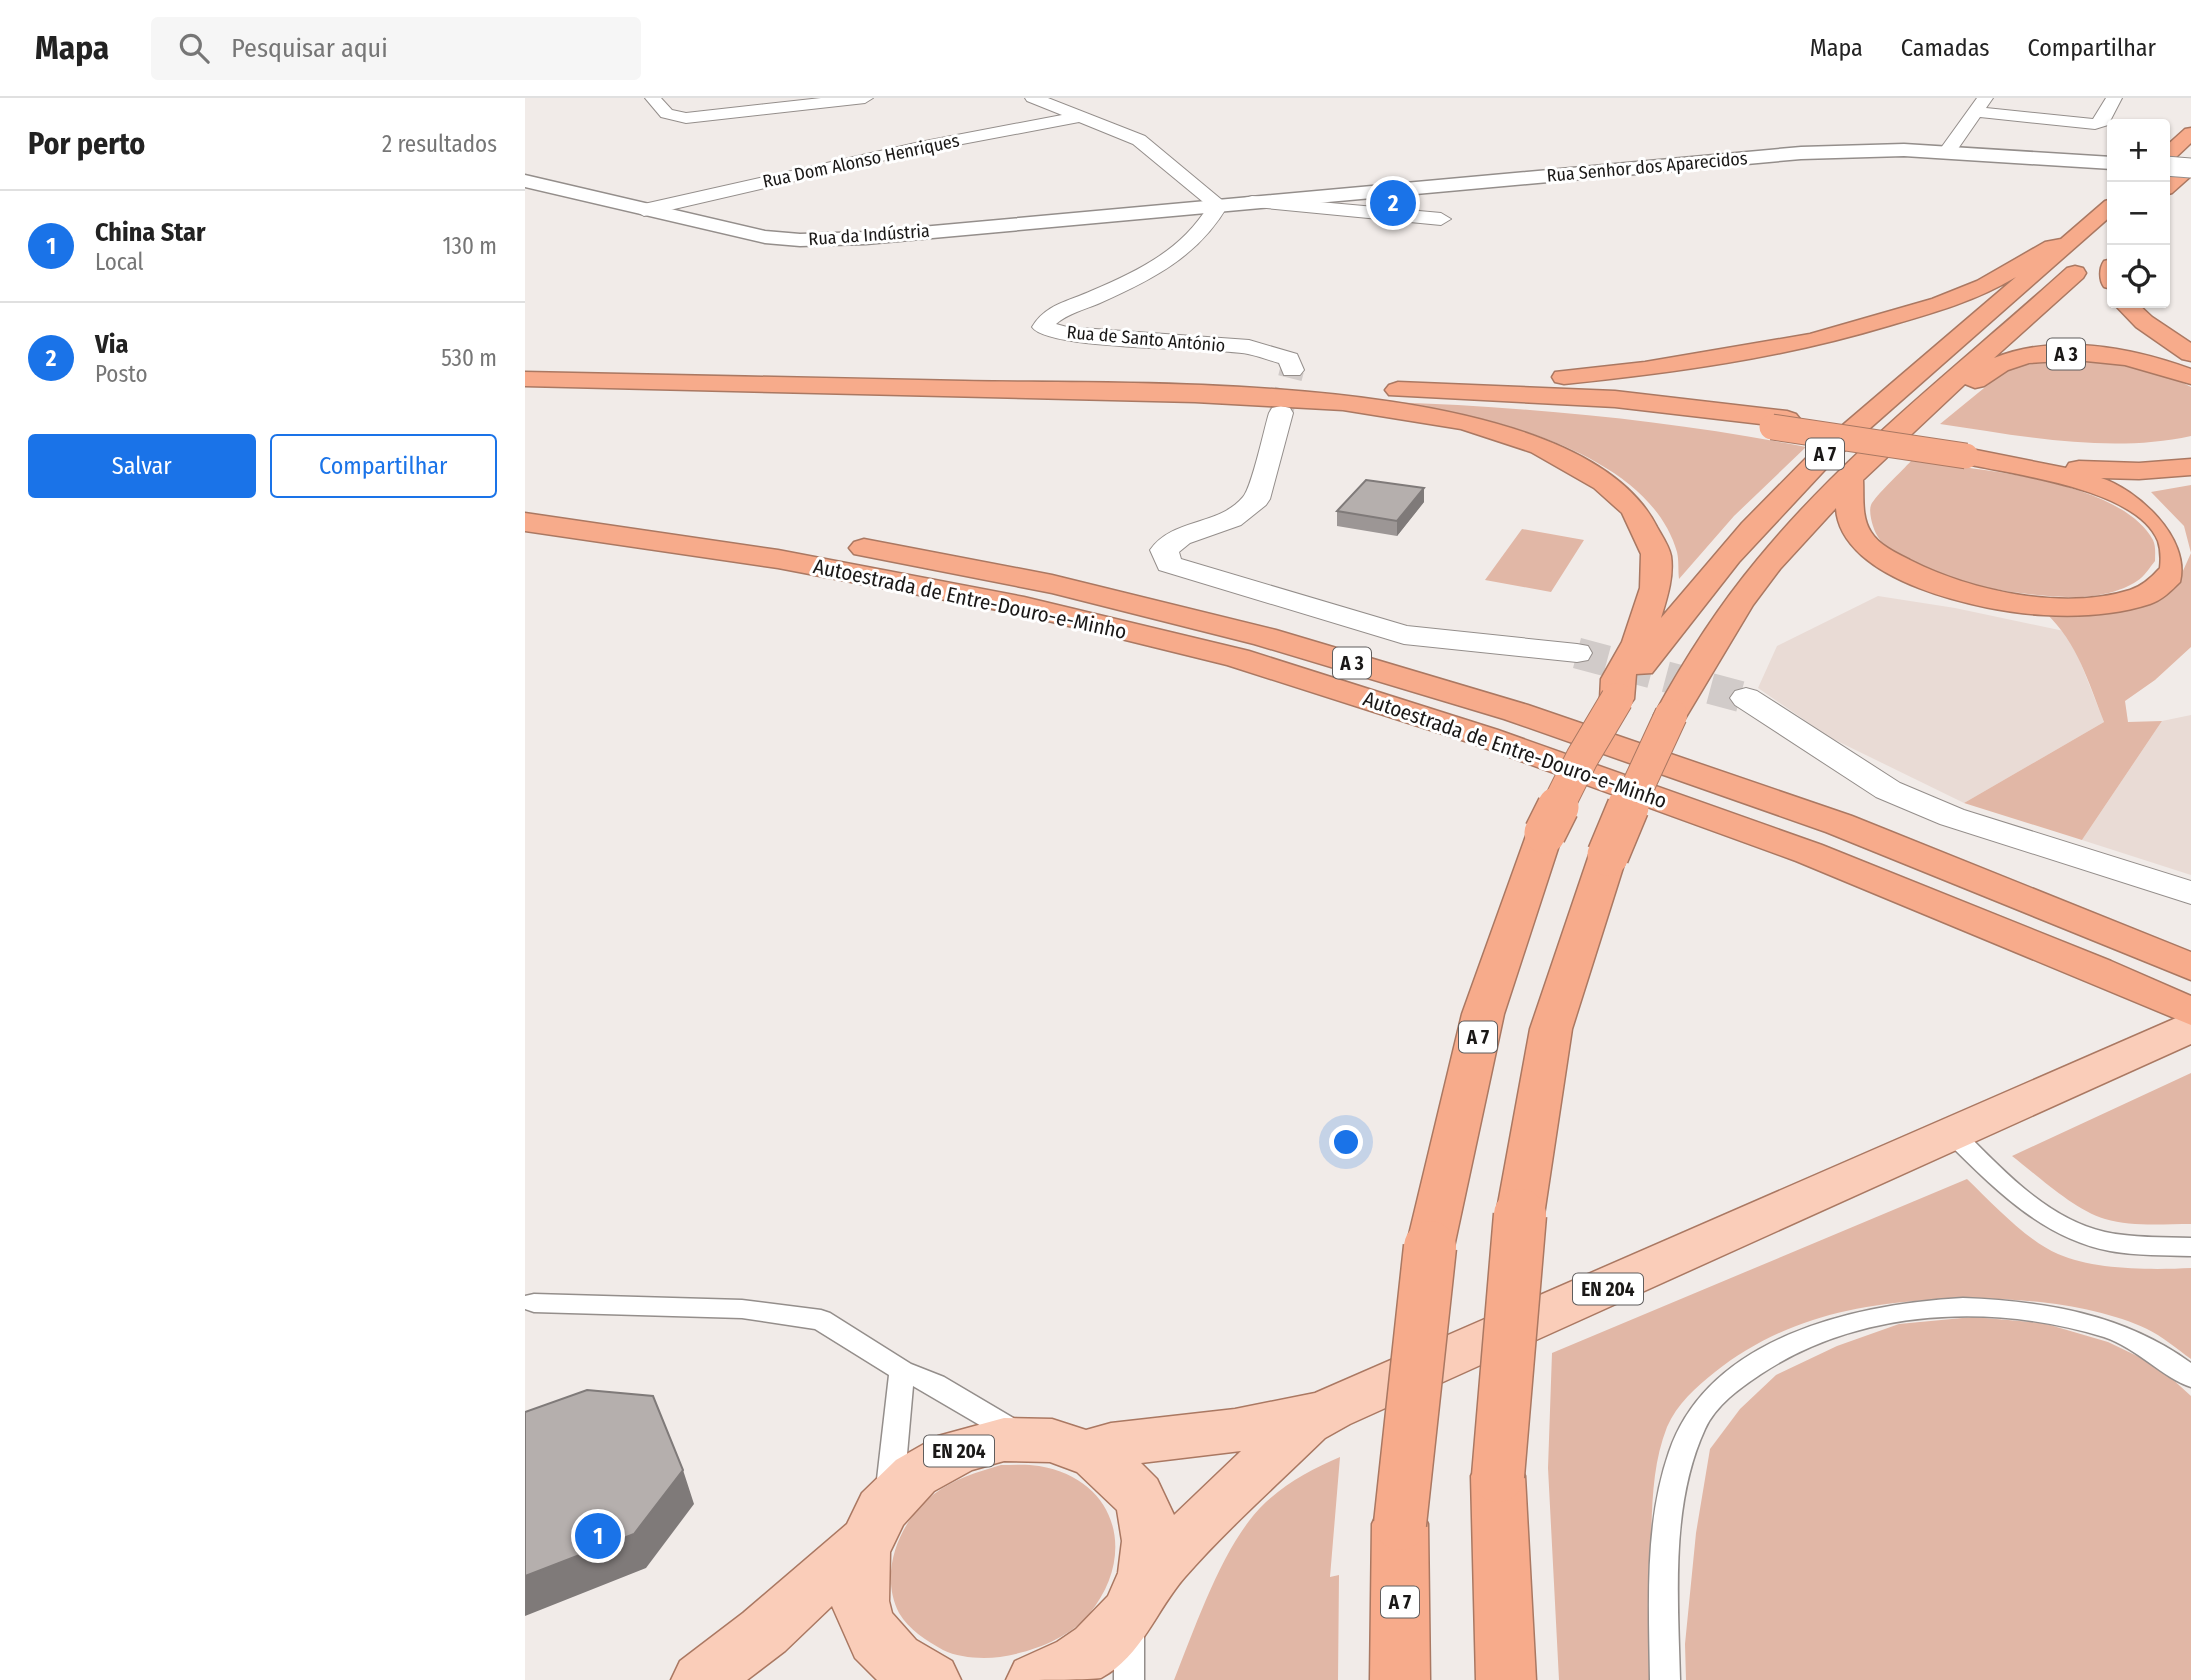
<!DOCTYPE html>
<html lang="pt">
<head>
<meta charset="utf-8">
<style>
  :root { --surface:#fff; --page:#f6f6f6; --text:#222; --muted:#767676; --line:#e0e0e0; --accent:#1a73e8 }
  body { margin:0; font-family:"Fira Sans Condensed",sans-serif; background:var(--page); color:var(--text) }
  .controls { position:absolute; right:21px; top:21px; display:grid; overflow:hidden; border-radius:7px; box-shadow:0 2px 5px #0004 }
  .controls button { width:63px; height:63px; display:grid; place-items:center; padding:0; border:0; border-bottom:2px solid var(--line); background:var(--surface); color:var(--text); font:35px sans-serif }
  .you { position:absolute; left:822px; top:1045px; width:24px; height:24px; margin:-18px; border:5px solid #fff; border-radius:50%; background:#1a73e8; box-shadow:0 0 0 10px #1a73e833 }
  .badge { display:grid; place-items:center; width:46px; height:46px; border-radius:50%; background:var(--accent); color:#fff; font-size:23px; font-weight:700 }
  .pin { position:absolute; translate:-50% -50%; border:4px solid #fff; box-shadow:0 2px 7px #0006 }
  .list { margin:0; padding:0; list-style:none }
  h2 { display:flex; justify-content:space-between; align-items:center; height:91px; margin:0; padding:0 28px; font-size:30px }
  h2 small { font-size:23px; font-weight:400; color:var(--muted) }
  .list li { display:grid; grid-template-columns:46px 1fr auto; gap:21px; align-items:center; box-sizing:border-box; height:112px; padding:0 28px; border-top:2px solid var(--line) }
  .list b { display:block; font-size:26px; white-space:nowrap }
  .list p { margin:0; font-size:23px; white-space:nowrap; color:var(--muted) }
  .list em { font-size:23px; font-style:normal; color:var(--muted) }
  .actions { display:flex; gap:14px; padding:21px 28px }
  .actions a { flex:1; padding:16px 0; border:2px solid var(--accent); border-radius:7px; text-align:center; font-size:24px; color:var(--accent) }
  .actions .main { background:var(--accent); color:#fff }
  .icon { flex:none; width:38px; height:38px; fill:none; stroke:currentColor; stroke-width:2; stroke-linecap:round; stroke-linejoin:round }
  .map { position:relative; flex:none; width:1666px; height:1582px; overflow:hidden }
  header { display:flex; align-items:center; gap:42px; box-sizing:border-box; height:98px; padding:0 35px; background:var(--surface); border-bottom:2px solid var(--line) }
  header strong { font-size:33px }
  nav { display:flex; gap:38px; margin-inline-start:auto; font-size:24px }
  .search { width:490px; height:63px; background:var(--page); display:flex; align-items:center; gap:18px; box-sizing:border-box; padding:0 24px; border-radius:7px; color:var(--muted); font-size:26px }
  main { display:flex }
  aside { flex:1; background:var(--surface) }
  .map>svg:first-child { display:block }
</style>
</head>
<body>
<header>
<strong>Mapa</strong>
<div class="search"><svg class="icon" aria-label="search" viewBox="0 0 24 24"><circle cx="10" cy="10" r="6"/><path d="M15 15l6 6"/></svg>Pesquisar aqui</div>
<nav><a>Mapa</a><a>Camadas</a><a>Compartilhar</a></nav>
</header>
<main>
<aside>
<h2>Por perto<small>2 resultados</small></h2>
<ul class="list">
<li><span class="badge">1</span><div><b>China Star</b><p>Local</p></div><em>130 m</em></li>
<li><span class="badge">2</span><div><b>Via</b><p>Posto</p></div><em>530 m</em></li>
</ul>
<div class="actions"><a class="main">Salvar</a><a>Compartilhar</a></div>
</aside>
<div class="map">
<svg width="1666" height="1582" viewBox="0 0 1666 1582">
  <rect width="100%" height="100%" fill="#f1ebe8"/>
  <path fill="#e9dbd5" d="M1353,498L1430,510L1539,533L1549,548L1579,624L1439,705L1304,639L1233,590L1252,548Z
    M1666,617V777L1557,742L1637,623Z"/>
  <path fill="#e1b7a6" d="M1548,263C1589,265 1630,269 1666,289V338C1584,356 1497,338 1415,326L1475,277L1495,267Z
    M865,304C1004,309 1144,322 1281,349L1209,418L1154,481C1153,473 1154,462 1152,454C1123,352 955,315 865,304Z
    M1386,363C1450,371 1594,381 1628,442C1631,448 1630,457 1630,463C1625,469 1619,479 1612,483C1595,495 1565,500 1545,499C1498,499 1362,480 1348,428C1346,422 1344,412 1346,407C1350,398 1378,372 1386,363Z
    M1666,387V549L1630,582L1600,603L1603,624L1637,623L1557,742L1439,705L1579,624C1563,583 1553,546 1521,515L1653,484L1666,455L1659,428L1626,394Z
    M997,431L1059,442L1026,494L960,482Z
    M1666,975V1126C1638,1126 1607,1129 1580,1121C1549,1112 1513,1078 1487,1058Z
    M1442,1081C1467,1105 1502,1143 1533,1156C1569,1172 1627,1172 1666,1170V1261C1652,1251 1637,1238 1622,1231C1537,1191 1377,1193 1288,1222C1253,1233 1219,1251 1190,1274C1171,1289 1152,1306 1142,1329C1127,1367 1127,1409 1126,1449C1124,1494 1123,1538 1125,1582H1034L1023,1370L1027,1255Z
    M1448,1219L1518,1225L1583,1244L1633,1268L1666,1298V1582H1161L1160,1546L1171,1435L1185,1351L1215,1311L1251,1277L1312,1248L1374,1226Z
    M815,1359L805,1479L814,1477L813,1582H649C669,1532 692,1465 724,1423C746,1393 782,1373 815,1359Z
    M476,1367C488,1367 502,1366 514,1368C592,1381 613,1457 564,1516C543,1541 507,1554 475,1559C457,1561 434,1560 418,1552C401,1542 384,1532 374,1515C353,1474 375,1422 409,1396C429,1381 452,1374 476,1367Z"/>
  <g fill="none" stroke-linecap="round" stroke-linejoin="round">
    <path stroke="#d1cbc9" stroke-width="24" stroke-dasharray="24 12" stroke-linecap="butt" d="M756,315L767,272"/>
    <path stroke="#d1cbc9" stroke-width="31" stroke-dasharray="31 15" stroke-linecap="butt" d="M1052,555L1221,600"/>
    <g stroke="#948e8b" stroke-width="3">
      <path id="service" d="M1429,1029L1437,1031C1477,1071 1522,1121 1580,1134C1608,1140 1637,1139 1666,1140V1158C1639,1157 1612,1158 1585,1153C1516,1140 1468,1089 1421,1043L1418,1037L1421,1031Z
        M9,1196L217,1202L296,1212L305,1215L386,1266L419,1279L500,1327L504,1335L500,1343L491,1346L482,1343L388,1288L379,1390L375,1398L365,1401L355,1398L351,1390L364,1277L290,1231L217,1220L9,1214L0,1211V1198Z
        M1438,1200C1519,1203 1599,1216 1666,1265V1289C1638,1280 1612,1250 1579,1239C1468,1205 1336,1210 1236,1276C1215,1290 1191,1307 1180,1331C1145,1407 1153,1501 1155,1582H1125C1124,1507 1119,1426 1144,1354C1183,1239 1330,1206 1438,1200Z
        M604,1521L614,1525L619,1534V1582H589V1534L594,1525Z"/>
    </g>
    <g stroke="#948e8b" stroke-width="2">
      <path id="minor" d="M120,0H136L147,12L161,15L296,0H348L340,5L161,25L136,19Z
        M500,0H523L620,38L703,107C674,158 627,182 575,205C561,211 542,216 531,226L542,229L724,242L772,256L779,272L775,277H759L754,265C743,262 733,258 723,256C686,249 523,253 507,229C521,206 542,204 566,193C611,174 657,152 683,108L608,46L554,24L395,54L119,118L109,112L119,106L395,44L537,17L502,3Z
        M1452,0H1468L1461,10L1568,21L1581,0H1597L1583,27L1570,31L1455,19L1428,58H1416L1413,54Z
        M727,98L916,115L926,121L916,127L720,108L717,104L720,100Z
        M756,308L765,310L768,315L745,401L741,407L716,427L665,445L654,454L656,461L882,528L1052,546L1063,548L1067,555L1063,562L1052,564L879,546L634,472L625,452C647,420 694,428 718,399C727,389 739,331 744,315L747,310Z
        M1221,590L1232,593L1375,685L1439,712L1666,783V806L1415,726L1351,699L1210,607L1205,600L1210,593Z"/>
    </g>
    <g stroke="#948e8b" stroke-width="3">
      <path id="tertiary" d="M1379,46L1587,59V71L1379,58L1276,61L341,146L275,148L240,145L0,89V77L240,133L275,136L341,134L1276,49Z"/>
    </g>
    <g stroke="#aa7862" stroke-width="3">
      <path id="primary" d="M1666,916V946L825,1326L800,1340C753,1386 703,1430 660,1479C631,1512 617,1558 576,1580C565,1582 498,1582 481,1582L490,1563L532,1544L551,1531L583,1498L593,1475L597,1443L592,1412L552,1374L525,1364L479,1363L447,1372L409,1393L378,1427L365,1454L364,1503L367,1515L391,1542L427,1563L436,1582H352L330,1560L307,1508L260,1553L222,1582H146L155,1563L218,1515L322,1426L337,1395L371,1362L413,1338L479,1320L527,1321L561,1332L586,1325L710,1311L790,1295L1651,920ZM716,1353L649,1417L632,1381L616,1365Z"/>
    </g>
    <g stroke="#aa7862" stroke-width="3">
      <path id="motorway" d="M1666,30V45L1647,63L1640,65V49L1660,31Z
        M1666,62V78L1647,95L1640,97V81L1659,64Z
        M1587,101V117L1310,361L1214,464L1127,575L1111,576L1109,601L1104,608L1092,611L1080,608L1075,601L1076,581L1097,544L1115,490L1116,456L1097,415L1069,390L1006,354L936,331L818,312L670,304L0,288V274C146,277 293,280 439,283C600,287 1051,268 1132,429C1137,438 1144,448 1146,458C1149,479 1142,500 1136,520L1217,425L1292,349L1491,179C1451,203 1408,215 1363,228C1257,260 1148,275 1039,286L1030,284L1027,279L1030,274L1120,264L1285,236L1407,201L1452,183L1520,144L1536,141L1580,103Z
        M1587,161V191L1579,189C1574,182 1574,170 1579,163Z
        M1550,168L1558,170L1561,175L1558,180L1469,260C1530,235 1606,249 1666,271V286L1600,267L1551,262L1504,265L1483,272L1459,288L1450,290L1440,286L1338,382C1339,398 1336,419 1346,434C1354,447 1371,455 1385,462C1446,493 1538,513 1605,492C1617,488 1627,479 1635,470C1636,461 1636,452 1633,443C1611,389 1482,376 1432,364L1428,358L1432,352L1441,350L1541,370L1544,365L1554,363L1614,365L1666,361V377L1614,381L1576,380C1611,391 1666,439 1655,484C1646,493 1637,502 1625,506C1591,517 1554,519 1519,517C1460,514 1315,484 1311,410L1255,471L1228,507L1158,624L1146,627L1134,624L1129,617C1159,562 1192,510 1232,462C1322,352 1437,265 1542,170Z
        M1588,205H1612L1627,219L1666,245V263L1657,261L1611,229Z
        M873,284L1090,293L1262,313L1271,316L1275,321L1271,326L1262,329L1090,309L864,297L860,292L864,287Z
        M0,415L253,452L499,499L724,553L973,632L1297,747L1586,863L1666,898V927L1271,763L949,646L702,567L499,517L253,470L0,433Z
        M339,441L527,477L751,532L1003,607L1327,718L1666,854V882L1301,734L979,621L729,546L527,495L329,456L324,450L329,444Z
        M1020,724L1033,727L1038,735L979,916L929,1149L922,1162L905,1167L888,1162L881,1149L937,916L1002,735L1007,727Z
        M1083,746L1096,749L1102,757L1047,931L1019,1117L1012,1129L995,1134L978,1129L971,1117L1005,931L1064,757L1070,749Z
        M973,1355L992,1362L1000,1378L1011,1582H951L946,1378L954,1362Z
        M875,1402L895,1409L903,1426L905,1582H845L847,1426L855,1409Z"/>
    </g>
    <use href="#service" fill="#fff" fill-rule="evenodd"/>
    <use href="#minor" fill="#fff" fill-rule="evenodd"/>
    <use href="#tertiary" fill="#fff" fill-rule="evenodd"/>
    <use href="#primary" fill="#facdb9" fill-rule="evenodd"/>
    <use href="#motorway" fill="#f7ab8b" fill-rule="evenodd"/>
    <g stroke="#948e8b" stroke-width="21" stroke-linecap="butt">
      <path id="tertiary-bridge" d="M1640,68L1666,70"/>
    </g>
    <g stroke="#aa7862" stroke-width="27" stroke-linecap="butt">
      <path id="motorway-bridge-far3" d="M1247,329L1441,358"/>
    </g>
    <g stroke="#aa7862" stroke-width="34" stroke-linecap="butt">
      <path id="motorway-bridge-far2" d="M1032,710L1057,660L1092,601
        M1103,710L1146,617"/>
    </g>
    <g stroke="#aa7862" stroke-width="44" stroke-linecap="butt">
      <path id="motorway-bridge-far1" d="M1020,735L1033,709
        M1083,757L1103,709"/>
    </g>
    <g stroke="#aa7862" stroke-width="55" stroke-linecap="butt">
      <path id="motorway-bridge" d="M973,1378L995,1117
        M875,1426L905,1149"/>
    </g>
    <use href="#tertiary-bridge" stroke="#fff" stroke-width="19"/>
    <use href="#motorway-bridge-far3" stroke="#f7ab8b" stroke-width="25"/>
    <use href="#motorway-bridge-far2" stroke="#f7ab8b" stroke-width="32"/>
    <use href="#motorway-bridge-far1" stroke="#f7ab8b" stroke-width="41"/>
    <use href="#motorway-bridge" stroke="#f7ab8b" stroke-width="52"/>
  </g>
  <path fill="#9c9695" d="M899,404L872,438L812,428V413Z"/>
  <path fill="#7f7a79" d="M899,390V404L872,438V423Z
    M158,1372L169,1406L121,1470L0,1518V1478Z"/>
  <path fill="#b5afad" stroke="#7f7a79" stroke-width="2" d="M841,382L899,390L872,423L812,413Z
    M62,1292L128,1298L158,1372L109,1436L0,1478V1314Z"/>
  <g text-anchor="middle" stroke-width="6" stroke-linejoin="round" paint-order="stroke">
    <g font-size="18" fill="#1a1817" stroke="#fff">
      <text transform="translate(336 63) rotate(-12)" y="6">Rua Dom Alonso Henriques</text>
      <text transform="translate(1122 69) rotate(-5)" y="6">Rua Senhor dos Aparecidos</text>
      <text transform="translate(344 137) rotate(-4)" y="6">Rua da Indústria</text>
      <text transform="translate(621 241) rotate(5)" y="6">Rua de Santo António</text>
    </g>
    <g fill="#fff" stroke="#5f5d5d" stroke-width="2">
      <rect x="1522" y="240.5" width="38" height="31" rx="5"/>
      <rect x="1281" y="340.5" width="38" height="31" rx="5"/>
      <rect x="808" y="549.5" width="38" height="31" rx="5"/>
      <rect x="934" y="923.5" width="38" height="31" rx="5"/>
      <rect x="1048" y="1175.5" width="70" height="31" rx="5"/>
      <rect x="399" y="1337.5" width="70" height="31" rx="5"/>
      <rect x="856" y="1488.5" width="38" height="31" rx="5"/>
    </g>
    <g font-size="19" font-weight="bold" fill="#1a1817">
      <text x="1541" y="263">A 3</text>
      <text x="1300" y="363">A 7</text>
      <text x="827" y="572">A 3</text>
      <text x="953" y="946">A 7</text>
      <text x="1083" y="1198">EN 204</text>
      <text x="434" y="1360">EN 204</text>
      <text x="875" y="1511">A 7</text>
    </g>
    <g font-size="21" fill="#1a1817" stroke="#fff">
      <text transform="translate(445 501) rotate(12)" y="7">Autoestrada de Entre-Douro-e-Minho</text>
      <text transform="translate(990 652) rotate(19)" y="7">Autoestrada de Entre-Douro-e-Minho</text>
    </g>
  </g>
</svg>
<div class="controls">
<button>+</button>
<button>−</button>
<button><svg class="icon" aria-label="locate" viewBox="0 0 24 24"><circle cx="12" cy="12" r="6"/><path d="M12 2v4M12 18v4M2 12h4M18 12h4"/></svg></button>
</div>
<div class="you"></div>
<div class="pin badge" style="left:73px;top:1438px">1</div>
<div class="pin badge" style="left:868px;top:105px">2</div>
</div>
</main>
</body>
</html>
